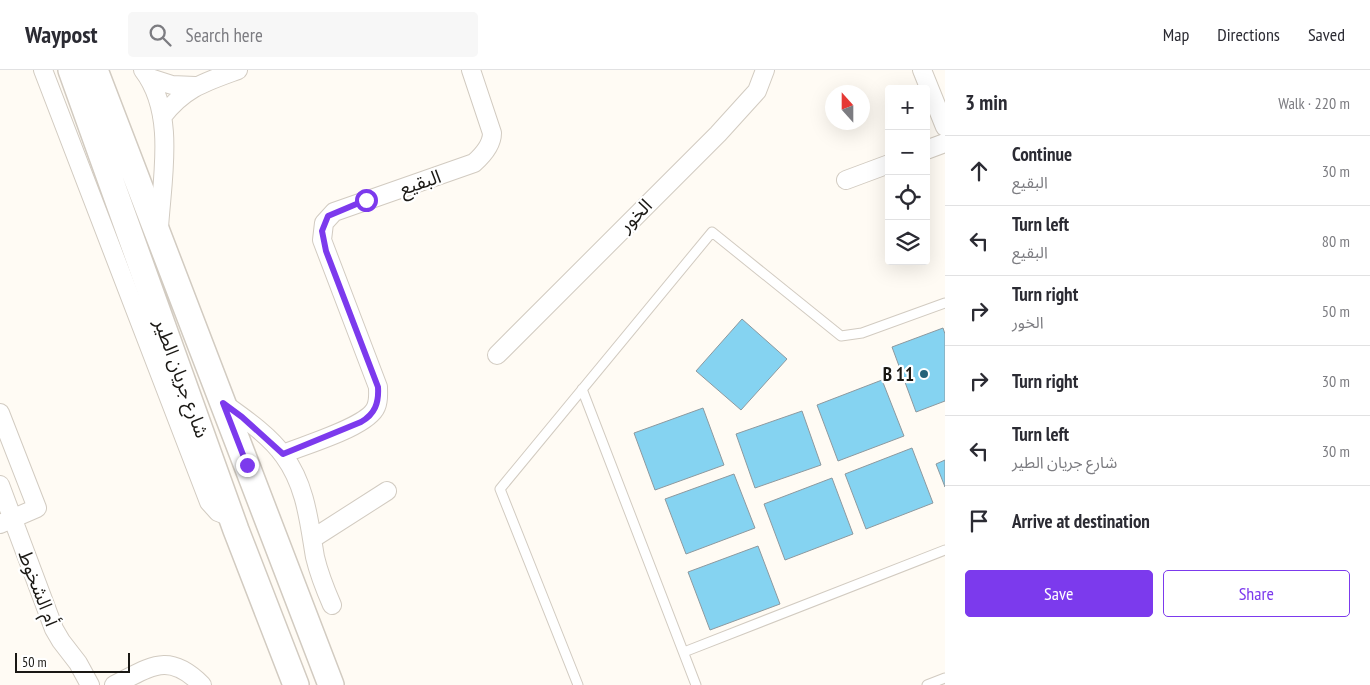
<!DOCTYPE html>
<html lang="en">
<head>
<meta charset="utf-8">
<style>
  :root { --surface:#fff; --page:#f7f7f7; --text:#2b2b33; --muted:#7c7c81; --line:#e1e1e2; --accent:#7c3aed }
  body { margin:0; font-family:"PT Sans Narrow","Noto Sans Arabic",sans-serif; background:var(--page); color:var(--text) }
  .controls { position:absolute; right:15px; top:15px; display:grid; overflow:hidden; border-radius:5px; box-shadow:0 5px 20px #0002 }
  .controls button { width:45px; height:45px; display:grid; place-items:center; padding:0; border:0; border-bottom:1px solid var(--line); background:var(--surface); color:var(--text); font:25px sans-serif }
  .compass { position:absolute; left:825px; top:15px; width:45px; height:45px; border-radius:50%; background:var(--surface); box-shadow:0 5px 20px #0002; rotate:339deg }
  .scale { position:absolute; left:15px; bottom:12px; width:115px; box-sizing:border-box; padding-left:5px; border:2px solid #1a1814; border-top:0; font-size:14px; line-height:18px; white-space:nowrap; color:#1a1814; -webkit-text-stroke:4px #fff; paint-order:stroke }
  .stop { position:absolute; width:15px; height:15px; margin:-11px; border:4px solid #7c3aed; border-radius:50%; background:#fff }
  .stop.end { background:#7c3aed; border-color:#fff; box-shadow:0 1px 5px #0008 }
  .list { margin:0; padding:0; list-style:none }
  h2 { display:flex; justify-content:space-between; align-items:center; height:65px; margin:0; padding:0 20px; font-size:21px }
  h2 small { font-size:16px; font-weight:400; color:var(--muted) }
  .list li { display:grid; grid-template-columns:32px 1fr auto; gap:15px; align-items:center; box-sizing:border-box; height:70px; padding:0 20px; border-top:1px solid var(--line) }
  .list b { display:block; font-size:19px; white-space:nowrap }
  .list p { margin:0; font-size:16px; white-space:nowrap; color:var(--muted) }
  .list em { font-size:16px; font-style:normal; color:var(--muted) }
  .actions { display:flex; gap:10px; padding:15px 20px }
  .actions a { flex:1; padding:11px 0; border:1px solid var(--accent); border-radius:5px; text-align:center; font-size:18px; color:var(--accent) }
  .actions .main { background:var(--accent); color:#fff }
  .icon { flex:none; width:28px; height:28px; fill:none; stroke:currentColor; stroke-width:2; stroke-linecap:round; stroke-linejoin:round }
  .map { position:relative; flex:none; width:945px; height:615px; overflow:hidden }
  header { display:flex; align-items:center; gap:30px; box-sizing:border-box; height:70px; padding:0 25px; background:var(--surface); border-bottom:1px solid var(--line) }
  header strong { font-size:24px }
  nav { display:flex; gap:28px; margin-inline-start:auto; font-size:18px }
  .search { width:350px; height:45px; background:var(--page); display:flex; align-items:center; gap:12px; box-sizing:border-box; padding:0 18px; border-radius:5px; color:var(--muted); font-size:19px }
  main { display:flex }
  aside { flex:1; background:var(--surface) }
  .map>svg:first-child { display:block }
</style>
</head>
<body>
<header>
<strong>Waypost</strong>
<div class="search"><svg class="icon" aria-label="search" viewBox="0 0 24 24"><circle cx="10" cy="10" r="6"/><path d="M15 15l6 6"/></svg>Search here</div>
<nav><a>Map</a><a>Directions</a><a>Saved</a></nav>
</header>
<main>
<div class="map">
<svg width="945" height="615" viewBox="0 0 945 615">
  <rect width="100%" height="100%" fill="#fffbf4"/>
  <path fill="#85d3f1" stroke="#8d999f" d="M742,249L787,289L741,340L696,301Z
    M943,258L945,264V331L916,342L892,277Z
    M882,310L904,366L838,391L817,335Z
    M703,338L724,395L655,420L634,363Z
    M802,341L821,395L755,418L736,364Z
    M912,378L933,433L866,459L845,404Z
    M945,390V417L936,394Z
    M734,404L755,458L686,484L665,429Z
    M832,408L853,464L785,490L764,434Z
    M758,476L780,534L710,560L688,502Z"/>
  <g fill="none" stroke-linecap="round" stroke-linejoin="round">
    <g stroke="#d2cbc1" stroke-width="11">
      <path id="lane" d="M582,319L696,615
        M684,582L945,480
        M578,615L500,419L712,162L841,266L862,263L945,233
        M927,615L945,608"/>
    </g>
    <g stroke="#d2cbc1" stroke-width="20">
      <path id="street" d="M43,0L209,432L218,442L231,447
        M143,0C176,43 162,108 159,158
        M922,0L945,57
        M150,8L172,15L195,16
        M162,47C184,18 205,12 238,0
        M926,80L945,73
        M846,110L889,94
        M497,285L718,64L757,21L765,0
        M223,333C244,348 269,365 284,386C306,416 309,452 315,487C319,504 325,519 332,535
        M0,343L37,438L0,454
        M283,384C304,375 368,357 376,337C379,330 378,324 378,317L322,170L324,153L334,142L474,93C483,85 492,75 492,63L471,0
        M0,415L54,559L61,571L78,593L90,615
        M312,469L387,421
        M114,615C151,597 168,581 202,615"/>
    </g>
    <g stroke="#d2cbc1" stroke-width="28">
      <path id="secondary" d="M71,0L236,460L296,615
        M95,0L331,615"/>
    </g>
    <use href="#lane" stroke="#fff" stroke-width="9"/>
    <use href="#street" stroke="#fff" stroke-width="18"/>
    <use href="#secondary" stroke="#fff" stroke-width="25"/>
  </g>
  <g fill="none" stroke-linecap="round" stroke-linejoin="round">
    <path stroke="#7c3aed" stroke-width="6" d="M247,395L223,333L242,347L283,384L361,352C375,344 379,333 378,317L326,181L322,161L328,146L366,130"/>
  </g>
  <circle fill="#236278" stroke="#fff" stroke-width="2" cx="924" cy="304" r="5"/>
  <g text-anchor="middle" stroke-width="4.5" stroke-linejoin="round" paint-order="stroke">
    <g font-size="19" fill="#1a1814" stroke="#fff">
      <text transform="translate(420 112) rotate(-19)" y="7">البقيع</text>
      <text transform="translate(635 145) rotate(-45)" y="7">الخور</text>
      <text transform="translate(182 308) rotate(70)" y="7">شارع جريان الطير</text>
      <text transform="translate(39 518) rotate(69)" y="7">أم الشخوط</text>
    </g>
    <g font-size="19" font-weight="bold" fill="#1a1814" stroke="#fff" text-anchor="end">
      <text x="914" y="311">B 11</text>
    </g>
  </g>
</svg>
<div class="controls">
<button>+</button>
<button>−</button>
<button><svg class="icon" aria-label="locate" viewBox="0 0 24 24"><circle cx="12" cy="12" r="6"/><path d="M12 2v4M12 18v4M2 12h4M18 12h4"/></svg></button>
<button><svg class="icon" aria-label="layers" viewBox="0 0 24 24"><path d="M12 4l9 5-9 5-9-5zM3 14l9 5 9-5"/></svg></button>
</div>
<svg class="compass" viewBox="-18 -18 36 36"><path d="M0-13l5 13h-10z" fill="#e53935"/><path d="M0 13l5-13h-10z" fill="#7c7c81"/></svg>
<div class="scale">50 m</div>
<div class="stop" style="left:366px;top:130px"></div>
<div class="stop end" style="left:247px;top:395px"></div>
</div>
<aside>
<h2>3 min<small>Walk · 220 m</small></h2>
<ul class="list">
<li><svg class="icon" aria-label="ahead" viewBox="0 0 24 24"><path d="M12 20V5M6 11l6-6 6 6"/></svg><div><b>Continue</b><p>البقيع</p></div><em>30 m</em></li>
<li><svg class="icon" aria-label="left" viewBox="0 0 24 24"><path d="M17 20v-9H6M10 6l-5 5 5 5"/></svg><div><b>Turn left</b><p>البقيع</p></div><em>80 m</em></li>
<li><svg class="icon" aria-label="right" viewBox="0 0 24 24"><path d="M7 20v-9h11M14 6l5 5-5 5"/></svg><div><b>Turn right</b><p>الخور</p></div><em>50 m</em></li>
<li><svg class="icon" aria-label="right" viewBox="0 0 24 24"><path d="M7 20v-9h11M14 6l5 5-5 5"/></svg><div><b>Turn right</b></div><em>30 m</em></li>
<li><svg class="icon" aria-label="left" viewBox="0 0 24 24"><path d="M17 20v-9H6M10 6l-5 5 5 5"/></svg><div><b>Turn left</b><p>شارع جريان الطير</p></div><em>30 m</em></li>
<li><svg class="icon" aria-label="arrive" viewBox="0 0 24 24"><path d="M6 21V4h12l-3 4 3 4H6"/></svg><div><b>Arrive at destination</b></div></li>
</ul>
<div class="actions"><a class="main">Save</a><a>Share</a></div>
</aside>
</main>
</body>
</html>
